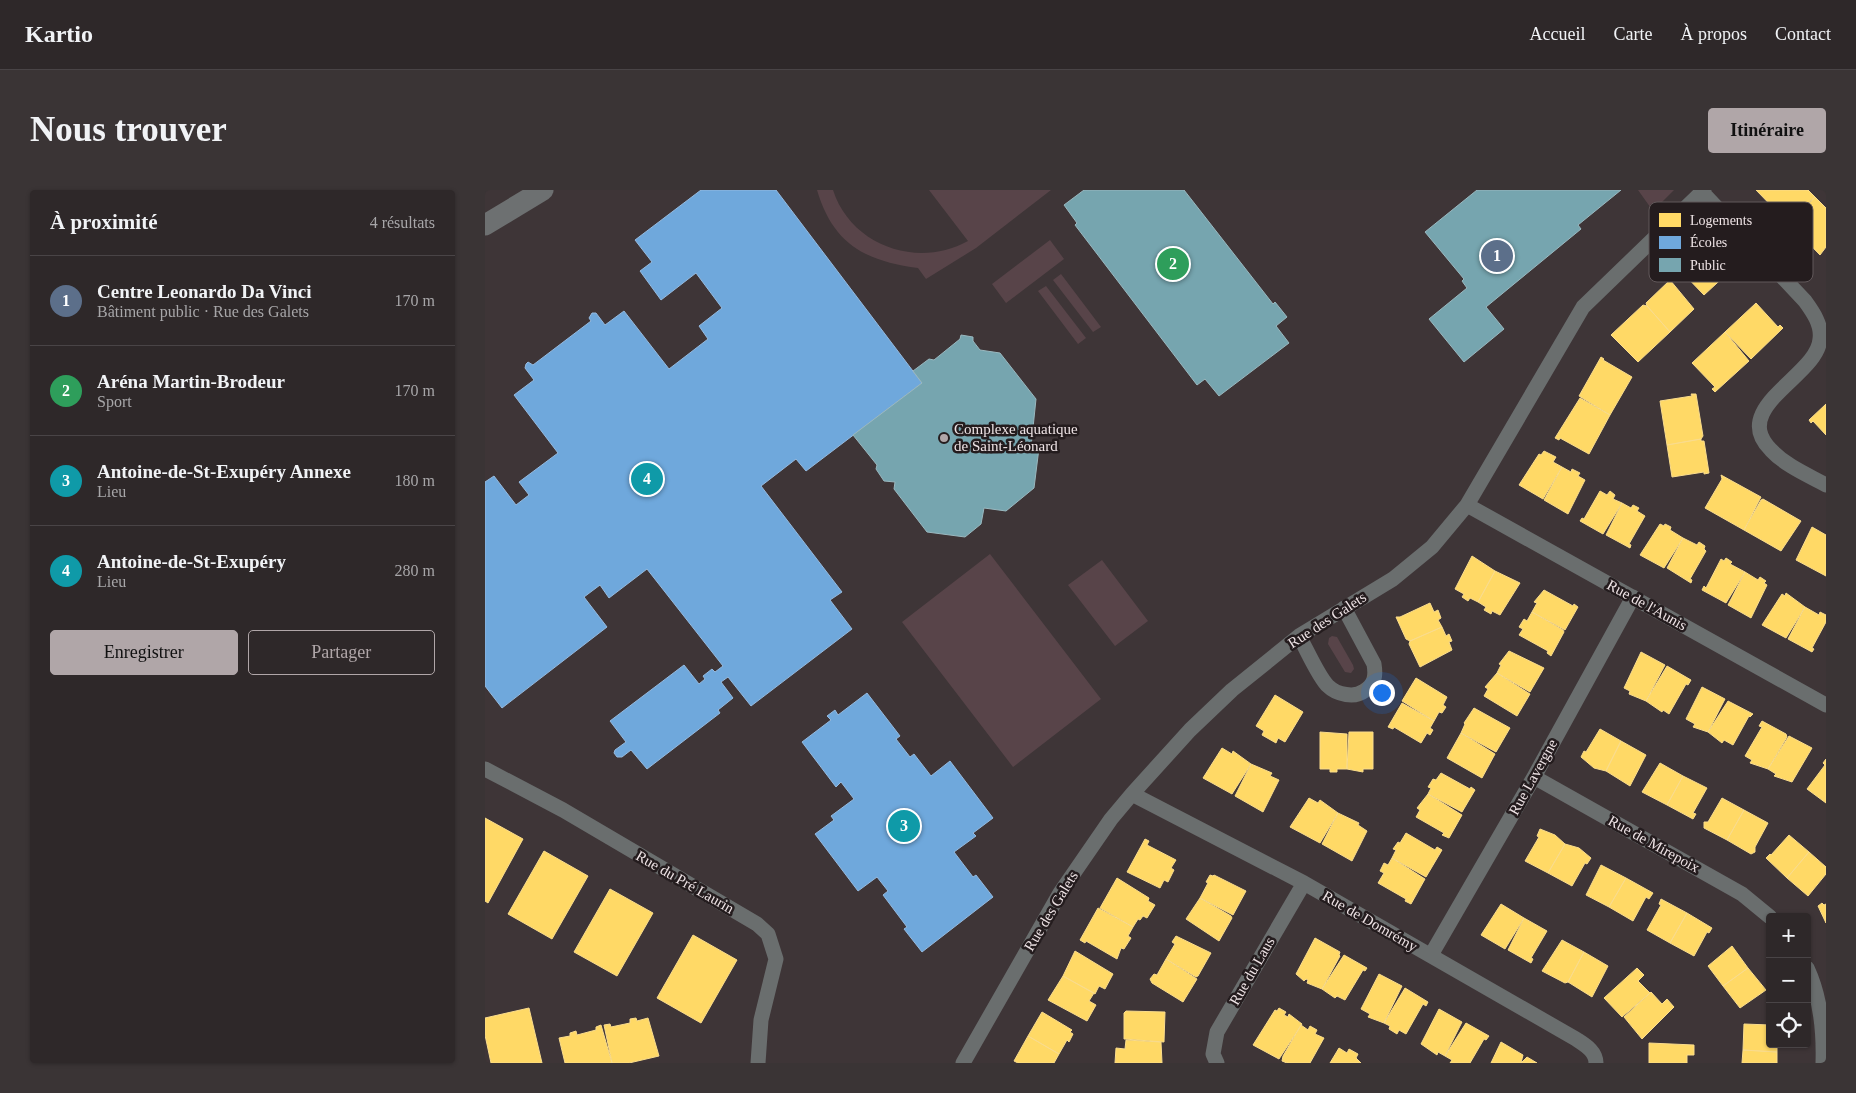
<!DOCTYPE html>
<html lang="fr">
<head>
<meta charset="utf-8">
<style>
  :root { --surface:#2e2829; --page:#3a3435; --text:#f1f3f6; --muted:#a7a6a8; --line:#494446; --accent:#b0a6a8 }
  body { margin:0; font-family:Georgia,serif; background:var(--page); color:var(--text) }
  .controls { position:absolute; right:15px; bottom:15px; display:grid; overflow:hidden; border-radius:5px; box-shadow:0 1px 4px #0004 }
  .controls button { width:45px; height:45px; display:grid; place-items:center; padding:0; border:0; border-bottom:1px solid var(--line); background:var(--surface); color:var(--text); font:25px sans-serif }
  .you { position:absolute; left:896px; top:502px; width:18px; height:18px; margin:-12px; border:4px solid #fff; border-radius:50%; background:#1a73e8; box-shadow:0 0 0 8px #1a73e833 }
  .badge { display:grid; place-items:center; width:32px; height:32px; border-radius:50%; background:var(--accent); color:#fff; font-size:16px; font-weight:700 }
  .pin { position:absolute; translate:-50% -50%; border:2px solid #fff; box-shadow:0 1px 5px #0006 }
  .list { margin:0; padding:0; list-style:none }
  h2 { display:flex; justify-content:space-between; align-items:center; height:65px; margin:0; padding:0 20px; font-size:21px }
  h2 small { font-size:16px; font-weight:400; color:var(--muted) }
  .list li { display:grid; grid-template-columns:32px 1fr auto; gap:15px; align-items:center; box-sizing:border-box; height:90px; padding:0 20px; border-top:1px solid var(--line) }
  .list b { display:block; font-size:19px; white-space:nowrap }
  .list p { margin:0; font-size:16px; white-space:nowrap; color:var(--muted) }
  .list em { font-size:16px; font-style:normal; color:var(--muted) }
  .actions { display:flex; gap:10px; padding:15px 20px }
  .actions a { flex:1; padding:11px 0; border:1px solid var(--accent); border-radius:5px; text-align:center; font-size:18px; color:var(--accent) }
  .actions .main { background:var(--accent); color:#111 }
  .icon { flex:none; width:28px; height:28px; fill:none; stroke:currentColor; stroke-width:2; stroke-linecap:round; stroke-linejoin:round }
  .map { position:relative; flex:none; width:1341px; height:873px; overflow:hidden; border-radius:5px }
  header { display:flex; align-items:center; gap:30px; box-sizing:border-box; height:70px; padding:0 25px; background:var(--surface); border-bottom:1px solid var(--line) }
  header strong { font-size:24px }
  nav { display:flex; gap:28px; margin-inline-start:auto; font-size:18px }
  .intro { display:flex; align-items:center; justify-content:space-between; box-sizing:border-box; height:120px; padding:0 30px }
  h1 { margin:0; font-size:35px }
  .button { padding:12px 22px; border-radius:5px; background:var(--accent); color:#111; font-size:18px; font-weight:700 }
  main { display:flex; gap:30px; padding:0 30px }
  aside { flex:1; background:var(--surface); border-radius:5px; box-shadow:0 1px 4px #0004 }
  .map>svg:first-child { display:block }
</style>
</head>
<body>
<header>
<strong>Kartio</strong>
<nav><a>Accueil</a><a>Carte</a><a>À propos</a><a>Contact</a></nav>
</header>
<div class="intro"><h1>Nous trouver</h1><a class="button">Itinéraire</a></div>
<main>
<aside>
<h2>À proximité<small>4 résultats</small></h2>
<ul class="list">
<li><span class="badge" style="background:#5c6f8a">1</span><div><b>Centre Leonardo Da Vinci</b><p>Bâtiment public · Rue des Galets</p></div><em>170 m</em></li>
<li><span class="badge" style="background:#2e9e5b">2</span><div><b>Aréna Martin-Brodeur</b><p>Sport</p></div><em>170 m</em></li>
<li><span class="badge" style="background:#0f9aa8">3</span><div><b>Antoine-de-St-Exupéry Annexe</b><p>Lieu</p></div><em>180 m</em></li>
<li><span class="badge" style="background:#0f9aa8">4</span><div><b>Antoine-de-St-Exupéry</b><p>Lieu</p></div><em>280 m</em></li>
</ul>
<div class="actions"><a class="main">Enregistrer</a><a>Partager</a></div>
</aside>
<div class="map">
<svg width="1341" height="873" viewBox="0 0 1341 873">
  <rect width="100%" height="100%" fill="#3e3537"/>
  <path fill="#584449" d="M332,0H348C366,56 433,79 483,51L444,0H566L491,58L441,89L433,78C380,71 348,54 332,0Z
    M1153,0H1189L1168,21Z
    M565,50L579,69L521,113L507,94Z
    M576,84L616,137L608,142L568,90Z
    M561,96L601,148L593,154L553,101Z
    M505,364L616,509L528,577L417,432Z
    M617,370L663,431L630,456L583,395Z
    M847,446L852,447L868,475L869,479L866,483L860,482L843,454L844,448Z"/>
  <path fill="#ffd966" stroke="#fadc8c" d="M1271,0H1323L1330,7L1302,32Z
    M1330,7L1341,18V57L1335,65L1305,34Z
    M1220,56L1244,82L1219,105L1195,80Z
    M1185,90L1209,119L1185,142L1162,116L1161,113Z
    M1271,113L1293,137L1295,135L1298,138L1266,169L1240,142Z
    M1158,115L1162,116L1185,142L1153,172L1126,145Z
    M1240,142L1264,171L1230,202L1227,199L1230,197L1207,173Z
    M1116,167L1119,169L1118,170L1147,187L1125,225L1094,206Z
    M1206,204H1211L1218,246L1216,249L1182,255L1175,211L1207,206Z
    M1095,208L1125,225L1104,264L1075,248L1074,250L1070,248Z
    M1341,214V245L1328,231L1326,233L1324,230Z
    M1216,249V251H1219L1224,283L1219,284V282L1187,287L1182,255Z
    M1059,261L1071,267L1068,272L1077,277L1058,309L1034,295L1054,264L1056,265Z
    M1077,277L1086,282L1087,279L1095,283L1093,286L1100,290L1083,324L1059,310Z
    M1236,285L1276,307L1259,340L1220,318L1237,289Z
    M1115,301L1122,305L1125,301L1130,305L1128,309L1137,313L1118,344L1095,331L1097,328L1099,329Z
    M1278,309L1316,331L1296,361L1259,340L1276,310Z
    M1137,313L1146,318L1148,315L1154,318L1152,321L1160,326L1144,354L1146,355L1145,358L1121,345Z
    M1175,334L1179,336L1180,334L1186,337L1185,340L1198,348L1179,378L1155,365Z
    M1327,337L1341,345V386L1311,370Z
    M1198,348L1212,355L1214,352L1220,356L1219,359L1221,361L1205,389L1207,390L1206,393L1182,378Z
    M987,366L1010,381L993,412L985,408L983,411L977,407L979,404L970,399Z
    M1241,368L1247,372L1245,374L1260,382L1241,413L1217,400L1219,396L1221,398L1236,369L1239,371Z
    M1010,381L1035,393L1015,425L1007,421L1006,424L999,420L1001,417L993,412Z
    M1260,382L1273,390L1275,387L1281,391L1279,393L1282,395L1266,428L1243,415Z
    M1059,400L1088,416L1089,414L1093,417L1080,440L1047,422L1052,413L1049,412Z
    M1301,403L1320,417L1301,448L1277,435L1297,404L1300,406Z
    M945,413L949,422L953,420L956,428L953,430L957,437L925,451L921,449L911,427H915Z
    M1320,417L1334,425L1335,422L1341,425V432L1327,458L1329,459L1327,462L1303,449Z
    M1047,422L1078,440L1079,442L1066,466L1062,463L1063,461L1034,445L1038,439L1034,437L1039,429L1042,431Z
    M957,437L961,446L964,444L967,451L964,452L967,460L935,477L924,454L925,451Z
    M1024,461L1059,478L1045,502L1012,483L1016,475L1014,474Z
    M1156,462L1180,475L1161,511L1144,504L1145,501L1139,498Z
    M1182,476L1206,490L1203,495L1201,494L1184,524L1178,520L1177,522L1161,511Z
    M1012,483L1045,504L1032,526L999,506L1003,499L1000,497Z
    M931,488L962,507L958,515L961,517L957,523L954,522L949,531L917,511Z
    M1217,497L1240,509L1223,542L1208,537L1210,534L1201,529Z
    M790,505L818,522L800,552L793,548L791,553L777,545L779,541L771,536Z
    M1243,511L1268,524L1265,527L1264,526L1248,555L1239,550L1237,553L1223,542Z
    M917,513L949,531L945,538L948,540L945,545L942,543L936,553L909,537L908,539L903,537Z
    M989,518L1025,538L1011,562L976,543L980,534L979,533Z
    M1277,531L1301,544L1302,547L1283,579L1265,573L1267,570L1260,566L1277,537L1274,536Z
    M1115,539L1136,551L1121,581L1109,578L1096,567L1099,561L1101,562Z
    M835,542L862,544V579H852V582H845V579H835Z
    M864,542H888V579H878V582L862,579Z
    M976,543L1010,564L997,588L962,568Z
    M1304,546L1327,558L1307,592L1289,586L1291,584L1283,579Z
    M1136,551L1161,565L1145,596L1121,581Z
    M737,558L747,564L748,561L766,574L747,604L718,588Z
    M1341,569V613L1322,599L1340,575L1338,573Z
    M1175,573L1198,586L1182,615L1157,602Z
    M766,574L787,583L785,586L794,590L778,622L750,606Z
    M956,583L985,599L986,597L990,600L977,622L943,604L946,598L943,597L948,589L951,590Z
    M1198,586L1222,598L1208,623L1211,624L1208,629L1182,615Z
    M943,604L977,625L964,648L957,645L959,643L931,627L935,620L932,618Z
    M824,608L833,613L835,610L853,623L835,653L805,637Z
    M1237,608L1259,620L1242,650L1219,638V632H1223Z
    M1259,620L1283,633L1270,657V662L1266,664L1242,650Z
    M853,623L874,633L873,635L882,641L867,671L837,654Z
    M0,628L38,649L3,713L0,711Z
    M1055,639L1070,645L1080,654L1063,683L1040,671L1054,647L1052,646Z
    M921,643L950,660L952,657L957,660L941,687L907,668L911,660L908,659L913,652L915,653Z
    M1304,645L1324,662L1302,688L1281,668L1285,664L1286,665Z
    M660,649L664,651L662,655L691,670L686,678L689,680L683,692L679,690L675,698L642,682Z
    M1080,654L1094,658L1106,668L1102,674L1100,673L1087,696L1063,683Z
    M59,661L103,686L67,749L23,724Z
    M1324,662L1341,677V684L1323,706L1302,688Z
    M907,668L940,689L926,714L920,711L921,709L893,693L899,683L895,681L899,673L903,675Z
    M1116,675L1141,688L1124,717L1101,705Z
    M725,685L728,686L729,685L761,701L748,725L715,708L723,693L721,692Z
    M632,688L664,708L663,711L670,715L662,728L658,726L655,730L653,729L648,737L615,718Z
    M1141,688L1168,703L1164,709L1161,707L1148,731L1124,717Z
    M125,699L168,723L132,786L89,762Z
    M715,708L746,726L747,728L734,751L701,729Z
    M1176,709L1202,723L1185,753L1162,740L1176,715L1174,714Z
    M1337,713L1339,715L1341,714V733L1333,716Z
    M1016,714L1039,728L1020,759L996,745Z
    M613,718L648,737L643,746L646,748L639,759L636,758L632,769L601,751L600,753L595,750Z
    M1202,723L1227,738L1224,743L1222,742L1209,766L1185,753Z
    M1039,728L1062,741L1046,768L1048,769L1046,773L1023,760Z
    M208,745L252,770L216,833L172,808Z
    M691,746L726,763L713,786L711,787L681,769L690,754L687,752Z
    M830,748L855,762L854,765L855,766L837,799L822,793L823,790L821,789L819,791L811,784Z
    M1077,750L1099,762L1083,792L1080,793L1057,781Z
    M1247,756L1263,778L1238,796L1223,776Z
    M590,761L628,784L620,799L614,796L610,804L578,786Z
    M1099,762L1123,776L1107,807L1083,792Z
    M859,765L882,778L880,781L878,780L860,810L852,806L850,808L837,799Z
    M681,769L712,789L698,812L667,793L665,789L669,784L672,785Z
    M1152,778L1159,785L1153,791L1165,803L1137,827L1119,808Z
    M1263,778L1281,800L1255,818L1238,796Z
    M894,784L917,796L899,833L883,827L885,824L876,819Z
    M578,786L609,803L604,811L611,815L602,831L563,810Z
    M920,798L943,812L941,816L938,814L921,844L914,840L912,844L904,839L905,836L899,833Z
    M1166,802L1177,814L1182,809L1189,817L1157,849L1139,827Z
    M44,818L57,873H6L0,845V828Z
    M794,818L801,822L799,825L803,827L804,824L817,834L794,869L768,855L790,820L792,821Z
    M954,819L977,832L960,866L953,862L952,865L936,854Z
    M641,821L680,822L679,852L639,849V823Z
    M557,822L587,840L585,842L588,844L584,852L582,850L574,864L543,846Z
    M151,828L152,831L163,828L174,866L144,873H127L119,835L125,834L126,837L145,833V829Z
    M981,833L1004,846L1001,850L999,849L985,873H965L967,870L960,866Z
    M1259,834L1285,835V854H1292V862L1258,860Z
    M116,835L127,873H80L74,848L85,846V843L91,841L92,845L111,840V837Z
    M816,835L823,840L825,836L832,840L830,844L839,848L825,873H802L797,871L798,866Z
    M543,846L574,864L569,873H533L529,871Z
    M641,850L676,852L677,873H630L631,858L640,859Z
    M1016,852L1038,865L1036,873H1006Z
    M1164,853L1209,855V865H1202V873H1164Z
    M854,858L862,863L864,859L873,864L871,868L876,873H845Z
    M1258,860L1292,862V873H1257Z
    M1042,867L1052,873H1036Z"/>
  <path fill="#6fa8dc" stroke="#95badf" d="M216,0H291L437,193L321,281L311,269L276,296L357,402L345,410L367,439L266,516L243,487L236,492L248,508L233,520L235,523L162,579L146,560L137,567H132L129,563L130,560L141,552L125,531L199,475L214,494L220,489L218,486L227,479L230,482L238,476L162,379L124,408L115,395L99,407L122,437L17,518L0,496V292L9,286L31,315L44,305L34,292L73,263L29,205L49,190L40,178L41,174L43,172L48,175L106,131L104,128L107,123H111L120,135L139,121L184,179L223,149L214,136L237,118L211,83L176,110L155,81L167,72L150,50Z
    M382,503L415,546L411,549L425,567L429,564L446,586L465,571L508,628L488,643L491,646L469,662L488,687L491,685L508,707L437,762L419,739L422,737L398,705L403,701L392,687L373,701L330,644L349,630L346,626L369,609L356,592L351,597L317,552L346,530L342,526L350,520L353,525Z"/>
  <path fill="#76a5af" stroke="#9ab8bf" d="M599,0H699L788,114L790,112L802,127L791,136L804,153L734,206L720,189L712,195L590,35L592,33L579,15Z
    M992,0H1136L1093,35L1096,39L1001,117L1019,139L979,172L944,129L982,98L977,91L979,89L940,42Z
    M476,145L488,147V151L495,160L515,163L551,209L546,257L554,258L549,298L521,321L499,318L496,334L480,347L442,342L409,299L410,292L399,291L391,279L392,275L368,245L437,193L428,181L444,169L449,170L475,149Z"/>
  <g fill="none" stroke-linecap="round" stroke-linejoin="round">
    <path stroke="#6a6e6e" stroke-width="15" d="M1217,2L1320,111C1328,122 1337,135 1335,149C1333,186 1243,217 1286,260C1301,276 1323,285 1341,295
      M982,315L1341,515
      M814,446C821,458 834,488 843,496C852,505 870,508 879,501C890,494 891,486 889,474L859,418
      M0,579L78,620L272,734L283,744L291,769L276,830L273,873
      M1049,587L1257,704L1285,727
      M647,604L819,693L1091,849C1100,855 1111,861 1111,873
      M946,765L1049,587L1148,407
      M1322,778C1336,808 1339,840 1338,873
      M478,873L575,703L626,629L647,604L705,540L747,500L814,446L908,389L947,357L982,315L1098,117L1219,0
      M732,873L728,864L732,842L819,693"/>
    <path stroke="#6d7071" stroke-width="21" d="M0,35L58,0"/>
  </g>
  <circle fill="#b0a6a8" stroke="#241c1e" stroke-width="2" cx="459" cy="248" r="5"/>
  <g text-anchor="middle" stroke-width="5" stroke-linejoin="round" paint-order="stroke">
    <g font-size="15" fill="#eee3e5" stroke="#241c1e" text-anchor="start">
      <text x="469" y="244">Complexe aquatique<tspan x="469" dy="17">de Saint-Léonard</tspan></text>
    </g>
    <g font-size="15" fill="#eee3e5" stroke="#241c1e">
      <text transform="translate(1162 415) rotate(29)" y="5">Rue de l'Aunis</text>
      <text transform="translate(842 430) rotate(-33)" y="5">Rue des Galets</text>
      <text transform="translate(1048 587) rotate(-61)" y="5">Rue Lavergne</text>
      <text transform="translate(1169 654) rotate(29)" y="5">Rue de Mirepoix</text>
      <text transform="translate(200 692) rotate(30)" y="5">Rue du Pré Laurin</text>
      <text transform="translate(566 721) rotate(-59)" y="5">Rue des Galets</text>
      <text transform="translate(885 731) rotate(30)" y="5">Rue de Domrémy</text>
      <text transform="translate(767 781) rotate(-60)" y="5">Rue du Laus</text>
    </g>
  </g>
  <rect x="1164" y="12" width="164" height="80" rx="8" fill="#241c1e" stroke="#61585a" stroke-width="1"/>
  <rect x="1174" y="23" width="22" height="14" fill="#ffd966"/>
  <rect x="1174" y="46" width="22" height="13" fill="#6fa8dc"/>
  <rect x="1174" y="68" width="22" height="14" fill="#76a5af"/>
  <g font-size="14" fill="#eee3e5">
    <text x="1205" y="35">Logements</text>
    <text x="1205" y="57">Écoles</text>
    <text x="1205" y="80">Public</text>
  </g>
</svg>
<div class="controls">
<button>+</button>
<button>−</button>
<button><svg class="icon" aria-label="locate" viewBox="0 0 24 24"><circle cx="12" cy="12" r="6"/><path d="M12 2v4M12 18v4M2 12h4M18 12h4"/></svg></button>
</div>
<div class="you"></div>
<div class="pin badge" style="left:1012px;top:66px;background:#5c6f8a">1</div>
<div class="pin badge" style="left:688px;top:74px;background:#2e9e5b">2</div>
<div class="pin badge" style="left:419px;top:636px;background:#0f9aa8">3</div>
<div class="pin badge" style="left:162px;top:289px;background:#0f9aa8">4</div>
</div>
</main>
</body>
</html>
